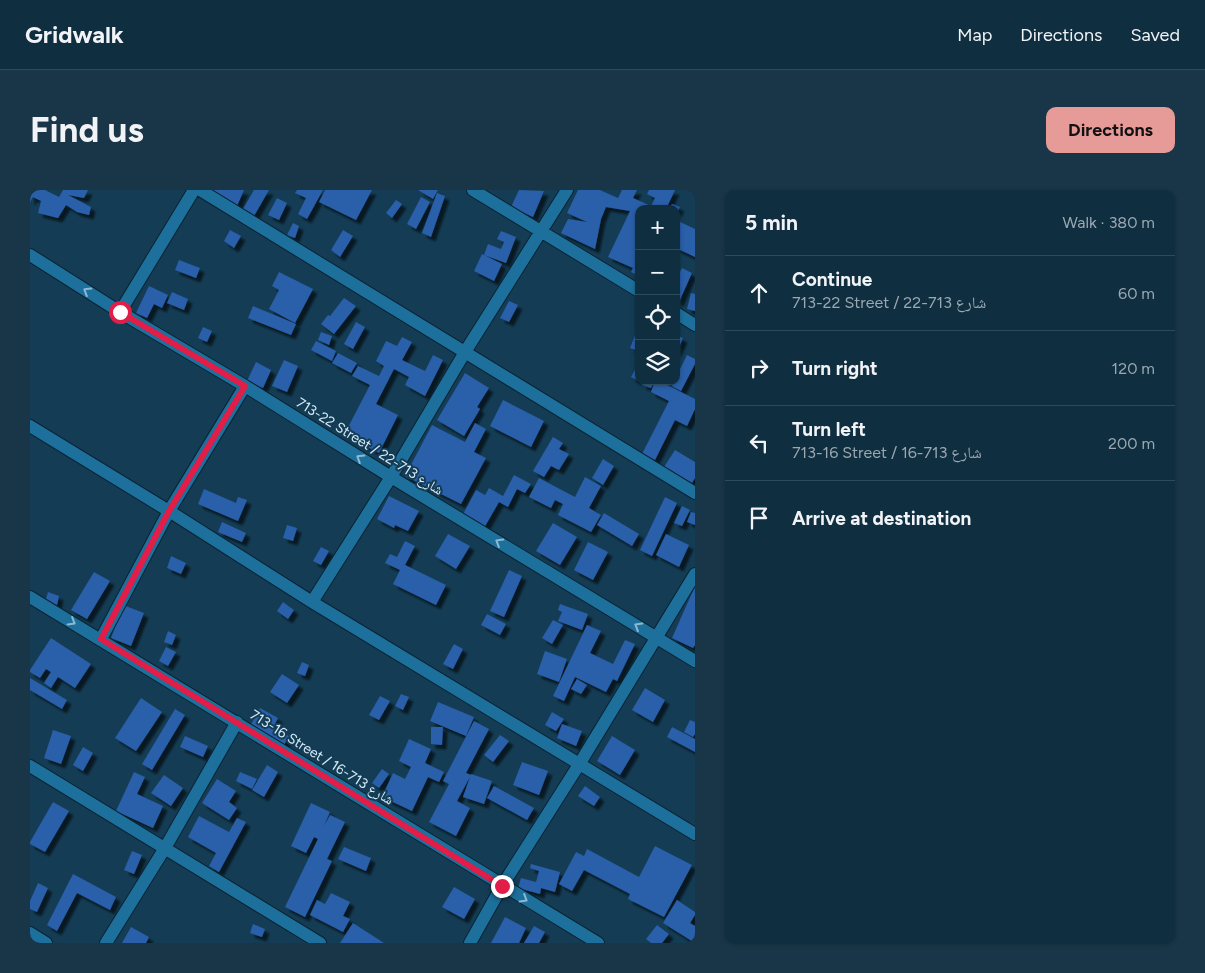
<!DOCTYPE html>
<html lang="en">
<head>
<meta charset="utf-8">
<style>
  :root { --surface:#0f2e40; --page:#183647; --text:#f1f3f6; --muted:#9ba8b1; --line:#2f4a59; --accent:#e69b98 }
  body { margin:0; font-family:Figtree,"Noto Naskh Arabic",sans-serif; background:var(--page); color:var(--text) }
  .controls { position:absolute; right:15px; top:15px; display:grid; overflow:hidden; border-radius:10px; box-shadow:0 1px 4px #0004 }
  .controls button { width:45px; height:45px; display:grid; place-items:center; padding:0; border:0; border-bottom:1px solid var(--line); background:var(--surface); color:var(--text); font:25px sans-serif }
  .stop { position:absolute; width:15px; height:15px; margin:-11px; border:4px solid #e11d48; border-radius:50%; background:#fff }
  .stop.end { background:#e11d48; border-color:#fff; box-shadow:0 1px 5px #0008 }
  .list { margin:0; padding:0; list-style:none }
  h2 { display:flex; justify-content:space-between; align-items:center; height:65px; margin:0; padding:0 20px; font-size:21px }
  h2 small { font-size:16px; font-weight:400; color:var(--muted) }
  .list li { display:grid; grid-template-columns:32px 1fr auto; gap:15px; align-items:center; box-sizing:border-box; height:75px; padding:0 20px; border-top:1px solid var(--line) }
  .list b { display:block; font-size:19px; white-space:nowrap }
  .list p { margin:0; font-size:16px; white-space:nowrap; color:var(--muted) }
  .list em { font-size:16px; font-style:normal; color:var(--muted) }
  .icon { flex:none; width:28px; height:28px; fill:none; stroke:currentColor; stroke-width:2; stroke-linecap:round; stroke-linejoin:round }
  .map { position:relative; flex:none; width:665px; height:753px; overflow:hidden; border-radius:10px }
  header { display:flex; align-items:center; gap:30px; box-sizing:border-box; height:70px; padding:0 25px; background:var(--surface); border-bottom:1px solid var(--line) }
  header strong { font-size:24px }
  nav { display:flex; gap:28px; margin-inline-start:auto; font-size:18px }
  .intro { display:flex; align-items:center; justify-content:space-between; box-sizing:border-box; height:120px; padding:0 30px }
  h1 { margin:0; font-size:35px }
  .button { padding:12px 22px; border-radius:10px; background:var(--accent); color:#111; font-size:18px; font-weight:700 }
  main { display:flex; gap:30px; padding:0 30px }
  aside { flex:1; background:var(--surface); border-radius:10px; box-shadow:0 1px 4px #0004 }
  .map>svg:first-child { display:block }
</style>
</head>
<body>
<header>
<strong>Gridwalk</strong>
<nav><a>Map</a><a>Directions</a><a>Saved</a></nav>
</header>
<div class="intro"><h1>Find us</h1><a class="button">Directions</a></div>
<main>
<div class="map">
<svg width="665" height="753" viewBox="0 0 665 753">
  <defs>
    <filter id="shadow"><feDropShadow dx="4.5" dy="4.5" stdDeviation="1" flood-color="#0009"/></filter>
  </defs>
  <rect width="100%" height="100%" fill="#143d55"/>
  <path fill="#295ea9" filter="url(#shadow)" d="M0,0H15L29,7L33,0H58L54,8L38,5L61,17L59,25L47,22L36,15L28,28L8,23L11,11L3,7L0,12Z
    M182,0H214L207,16Z
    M224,0H239L224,26L213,19Z
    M267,0H293L277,29L268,24L276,8L265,3Z
    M295,0H342L326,30L289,12Z
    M388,0H408L403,9Z
    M489,0L514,1L503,27L481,17Z
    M548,0H570L588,8L592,0H607L603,8L621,16L625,8L617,4L619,0H645L636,19H609V65L605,73L609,67V86L601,82L603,78L578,67L600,21L576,17L571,29L565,59L531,43L538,29L557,32L537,23Z
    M407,3L415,6L401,47L392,43Z
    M391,7L400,12L386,39L377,34Z
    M247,8L257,13L249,30L238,25Z
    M366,10L372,14L362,28L356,23Z
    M642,14L650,17L646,24V19H639Z
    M646,30L665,39V67L646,58Z
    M263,33L269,36L265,48L257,45Z
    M200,40L211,46L204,58L194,51Z
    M313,40L323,46L310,67L301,60Z
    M471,41L486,47L476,73L454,65L458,54L471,59L474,52L467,49Z
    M452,64L472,74L464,91L444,81Z
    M149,70L170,78L166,88L145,80Z
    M652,78L662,83L649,112L646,111V90Z
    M249,82L283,99L265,133L239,119L249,100L242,96Z
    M119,96L138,105L132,118L124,114L117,128L106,123Z
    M142,102L158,109L154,120L137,113Z
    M661,103L665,104V121L657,119Z
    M314,108L326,116L304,144L291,134L298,125L300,126Z
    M479,111L488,115L479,132L470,128Z
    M223,116L266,134L261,145L218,128Z
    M326,132L335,137L323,159L314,154Z
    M609,135V161L600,158Z
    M173,137L182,141L177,152L168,148Z
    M291,142L302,146L299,155L288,150Z
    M646,145L653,148L646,164Z
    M372,147L382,152L372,170L395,181L403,165L413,170L395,206L375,195L379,187L364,179L346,214L368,225L349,263L314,245L340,195L322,186L328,176L349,186L354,176L346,171L356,151L367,156Z
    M286,151L306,161L302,171L281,160Z
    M308,163L327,173L321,183L302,173Z
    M657,165L665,169V174L651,201L642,196L644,191H646V187Z
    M254,170L268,176L257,202L242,196Z
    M226,172L241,180L233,198L217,191Z
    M606,178L609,179V191L601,187Z
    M435,183L459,198L447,217L450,219L434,246L407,230Z
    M613,191H624L621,198L612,195Z
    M625,191H629L665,209V219L657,236L645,230L625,270L612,264L639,211L621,202Z
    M473,210L514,231L501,257L460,236Z
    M445,233L456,239L444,262L456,268L431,314L375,286L402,235L435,252Z
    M523,247L533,253L529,259L539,264L529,280L521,276L514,287L503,281Z
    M645,260L665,272V288L662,293L634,277Z
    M573,269L584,276L573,295L562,288Z
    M484,285L501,294L495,303L487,299L478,317L469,312L454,338L432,326L446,300L455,305L459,298L473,306Z
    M555,287L571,296L559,318L571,325L561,342L528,325L533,314L525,310L521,318L499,307L509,288L545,307Z
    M174,299L206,313L208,307L217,310L208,331L168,314Z
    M359,306L389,321L378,341L365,335L364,338L347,329Z
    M635,307L647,313L622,366L610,360Z
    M652,316L660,320L652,336L644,333Z
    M661,322L665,323V335L657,332Z
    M574,323L609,344L602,356L567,335Z
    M192,332L216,343L212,352L188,342Z
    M523,333L547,347L530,375L506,361Z
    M257,335L267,338L263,351L253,348Z
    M418,344L440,356L426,379L405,366Z
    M636,344L659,355L649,377L626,365Z
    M375,351L385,356L375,375L416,395L406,415L363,394L370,380L355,373L360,364L367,367Z
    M558,352L578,362L563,390L544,380Z
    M291,357L299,361L291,375L283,371Z
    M141,366L156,373L151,384L137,378Z
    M479,380L492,386L474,427L460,421Z
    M64,382L80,391L57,429L41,420Z
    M665,396V455L663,458L642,448Z
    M18,402L29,406L27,415L15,412Z
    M253,412L264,420L258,429L247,421Z
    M530,414L558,424L552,440L528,431L532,422L528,420Z
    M93,415L114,423L101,456L81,448Z
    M457,424L476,434L470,445L451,435Z
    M523,430L533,435L522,454L512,448Z
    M557,435L571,441L560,463L583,474L595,450L605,454L587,491L583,489L576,502L545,487L534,511L523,506Z
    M138,441L146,445L142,455L134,452Z
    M21,448L61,474L45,498L28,487L21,498L14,493L21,482L16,479L10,488L0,482V480Z
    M424,454L433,459L423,479L413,474Z
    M136,457L146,462L138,476L129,471Z
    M515,461L537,469L529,492L507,484Z
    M272,472L279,475L275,486L267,483Z
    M252,484L269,495L257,513L240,502Z
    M0,488L37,510L32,519L0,500Z
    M547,489L557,495L551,504L541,499Z
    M615,498L635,510L623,532L602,520Z
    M371,504L379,507L373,520L365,516Z
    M350,506L360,511L349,530L339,525Z
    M111,508L132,522L106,561L85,548Z
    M408,512L444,527L436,546L400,531Z
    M230,518L248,528L243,538L259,546L254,555L220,536Z
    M145,519L155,525L122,580L112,574Z
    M522,522L534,529L526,541L515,535Z
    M660,530L665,532V544L663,547L654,542Z
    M444,531L459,539L436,583L441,585L427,611L440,618L426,646L399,632L419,594L413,591Z
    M532,534L552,541L546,556L527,548Z
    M401,537H413L412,555L401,554Z
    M642,537L665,549V562L637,547Z
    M23,540L41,546L31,574L14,568Z
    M470,545L479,551L463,572L454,565Z
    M155,546L178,556L173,567L150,557Z
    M582,546L605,560L590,585L567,571Z
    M379,549L401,559L395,573L414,582L409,592L398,587L382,621L352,607L363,583L375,589L381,577L369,571Z
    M53,557L63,563L53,581L43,575Z
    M492,572L518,581L509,605L483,595Z
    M237,575L248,582L234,607L222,600Z
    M352,579L359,584L349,598L342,593Z
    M104,582L115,587L107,604L133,616L123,638L86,621Z
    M210,582L227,589L222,599L206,591Z
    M441,584L462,591L454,614L433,607Z
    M134,585L153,598L141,616L121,603Z
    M187,589L206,601L199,612L207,618L199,630L172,613Z
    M464,596L504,618L497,630L457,608Z
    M555,596L570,607L564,616L548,606Z
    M23,612L39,621L15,662L0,654V652Z
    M281,613L300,622L294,636L300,625L315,632L297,669L302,671L275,727L255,717L288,649L284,647L276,663L261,656Z
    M169,626L199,642L207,628L216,632L189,682L179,676L186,663L158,647Z
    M625,656L662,675L634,727L598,709L600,704L554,680L542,701L529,694L546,662L554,666L557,659L609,687Z
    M314,657L341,668L336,681L308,669Z
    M102,661L112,665L104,684L94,680Z
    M501,674L530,682L525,702L511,698L510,704L488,698L491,688L506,692L509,681L500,678Z
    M43,684L86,707L80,720L47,703L27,741L17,735Z
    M8,693L18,698L7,722L0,719V711Z
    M424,697L445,709L434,729L412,717Z
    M301,703L320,712L313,726L320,729L313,742L280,725L287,710L295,714Z
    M647,710L665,722V725L660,733L665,736V753L633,733Z
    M475,727L496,738L489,753H461Z
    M323,733L354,753H310Z
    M223,734L235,739L232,747L220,743Z
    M627,735L639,744L632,753H621L616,749Z
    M504,736L515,742L509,753H494Z
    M101,737L119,747L116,753H92Z"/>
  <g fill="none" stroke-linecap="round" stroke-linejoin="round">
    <g stroke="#0a2332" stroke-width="14">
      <path id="street" d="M170,0L665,303
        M443,0L609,101
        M0,65L90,122L215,196L361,287L665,471
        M90,122L164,0
        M646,123L665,135
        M0,236L139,321L282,412L665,644
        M0,407L568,753
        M282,412L361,287L435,162L537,0
        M71,449L139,321L215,196
        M0,576L290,753
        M0,743L16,753
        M76,753L135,658L207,532
        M440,753L472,696L550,573L665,384"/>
    </g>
    <use href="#street" stroke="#1d6f9c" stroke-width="12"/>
  </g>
  <defs><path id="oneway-chevron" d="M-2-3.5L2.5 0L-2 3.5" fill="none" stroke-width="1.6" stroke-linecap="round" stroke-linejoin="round" transform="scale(1.25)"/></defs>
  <g stroke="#8bb9d4">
    <use href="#oneway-chevron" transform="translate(57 101) rotate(-148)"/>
    <use href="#oneway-chevron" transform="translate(330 268) rotate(-148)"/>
    <use href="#oneway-chevron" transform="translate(469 352) rotate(-149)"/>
    <use href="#oneway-chevron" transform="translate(42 432) rotate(31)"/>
    <use href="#oneway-chevron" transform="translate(608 436) rotate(-149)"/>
    <use href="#oneway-chevron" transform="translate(494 709) rotate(31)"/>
  </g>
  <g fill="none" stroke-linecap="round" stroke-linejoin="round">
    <path stroke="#e11d48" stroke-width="6" d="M90,122L215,196L139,321L71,449L472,696"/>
  </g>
  <g text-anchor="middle" stroke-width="4" stroke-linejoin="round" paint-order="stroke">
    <g font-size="14" fill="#d5ebfa" stroke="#143d55">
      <text transform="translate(340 256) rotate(32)" y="5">713-22 Street / شارع 713-22</text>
      <text transform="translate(292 567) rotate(32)" y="5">713-16 Street / شارع 713-16</text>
    </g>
  </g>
</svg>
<div class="controls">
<button>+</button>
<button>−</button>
<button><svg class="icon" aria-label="locate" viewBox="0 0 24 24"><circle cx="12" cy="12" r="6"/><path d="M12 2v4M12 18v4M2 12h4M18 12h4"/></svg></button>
<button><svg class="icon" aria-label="layers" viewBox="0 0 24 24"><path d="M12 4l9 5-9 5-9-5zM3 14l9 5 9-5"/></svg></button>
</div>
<div class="stop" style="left:90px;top:122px"></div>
<div class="stop end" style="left:472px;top:696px"></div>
</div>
<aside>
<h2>5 min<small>Walk · 380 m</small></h2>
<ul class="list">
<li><svg class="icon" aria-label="ahead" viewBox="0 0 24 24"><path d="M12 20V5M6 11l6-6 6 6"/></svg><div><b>Continue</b><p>713-22 Street / شارع 713-22</p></div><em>60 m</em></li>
<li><svg class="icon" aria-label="right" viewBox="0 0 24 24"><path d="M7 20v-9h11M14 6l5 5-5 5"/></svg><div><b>Turn right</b></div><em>120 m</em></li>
<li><svg class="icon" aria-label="left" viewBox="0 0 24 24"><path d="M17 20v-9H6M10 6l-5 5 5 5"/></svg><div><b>Turn left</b><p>713-16 Street / شارع 713-16</p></div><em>200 m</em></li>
<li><svg class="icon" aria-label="arrive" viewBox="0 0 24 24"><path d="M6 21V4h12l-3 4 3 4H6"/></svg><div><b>Arrive at destination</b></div></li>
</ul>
</aside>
</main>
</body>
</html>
